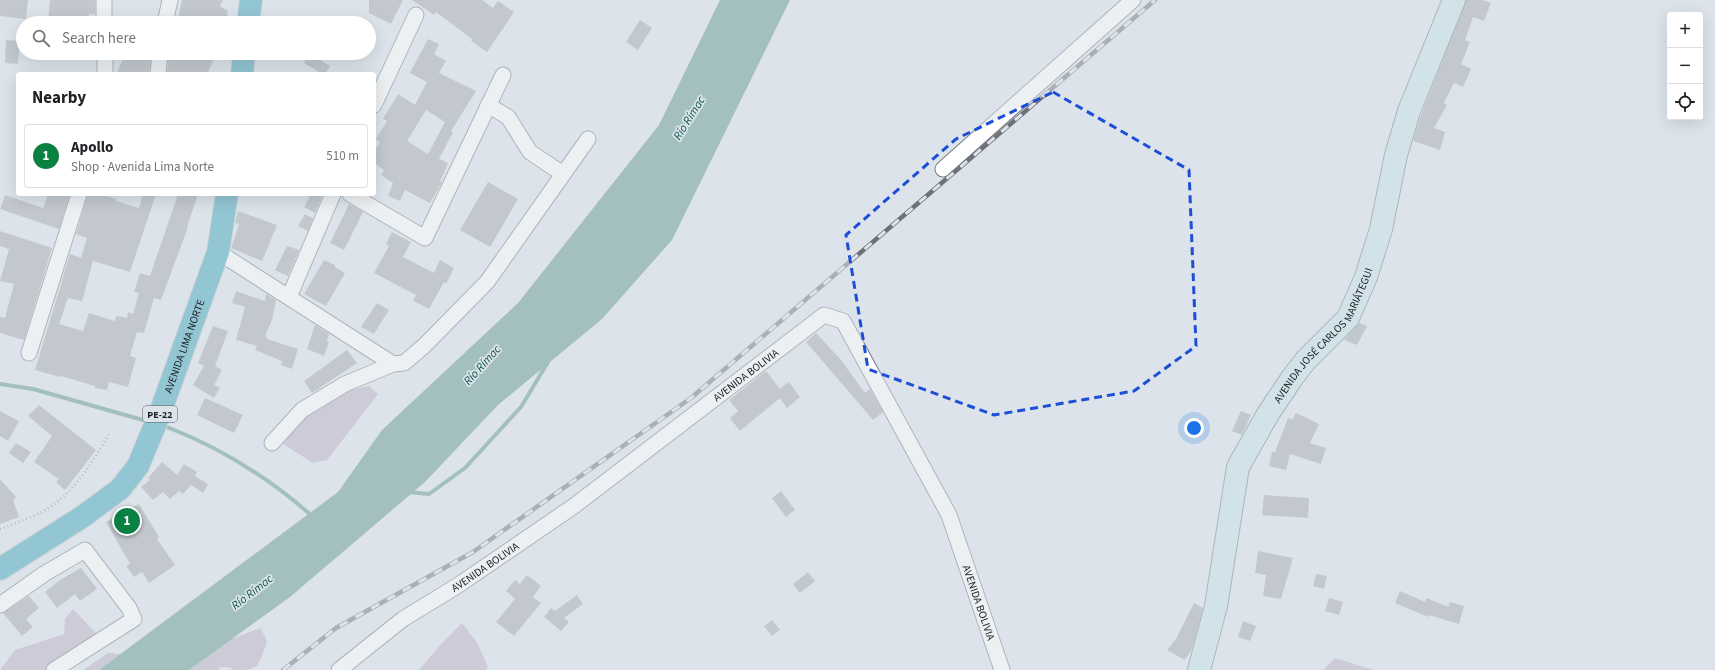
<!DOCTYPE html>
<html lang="en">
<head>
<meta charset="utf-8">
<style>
  :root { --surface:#fff; --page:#f2f2f2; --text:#202124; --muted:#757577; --line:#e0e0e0; --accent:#0b8043 }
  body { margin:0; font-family:"Source Sans 3",sans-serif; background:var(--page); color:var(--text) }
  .controls { position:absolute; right:12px; top:12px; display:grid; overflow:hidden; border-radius:4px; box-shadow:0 4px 16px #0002 }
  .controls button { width:36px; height:36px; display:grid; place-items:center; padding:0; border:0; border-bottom:1px solid var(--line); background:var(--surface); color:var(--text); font:20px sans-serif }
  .you { position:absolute; left:1194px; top:428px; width:14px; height:14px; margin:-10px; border:3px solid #fff; border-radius:50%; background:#1a73e8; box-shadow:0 0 0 6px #1a73e833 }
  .badge { display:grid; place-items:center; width:26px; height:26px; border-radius:50%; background:var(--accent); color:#fff; font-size:13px; font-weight:700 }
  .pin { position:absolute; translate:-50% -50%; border:2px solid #fff; box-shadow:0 1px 4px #0006 }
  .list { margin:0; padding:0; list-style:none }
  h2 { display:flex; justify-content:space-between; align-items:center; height:52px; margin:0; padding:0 16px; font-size:17px }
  h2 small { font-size:13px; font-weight:400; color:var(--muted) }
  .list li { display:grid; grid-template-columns:26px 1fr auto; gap:12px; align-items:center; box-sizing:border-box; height:64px; margin:0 8px 8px; padding:0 8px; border:1px solid var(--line); border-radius:4px }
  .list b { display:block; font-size:15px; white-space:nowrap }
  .list p { margin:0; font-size:13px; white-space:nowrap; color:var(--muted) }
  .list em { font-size:13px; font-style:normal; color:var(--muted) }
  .icon { flex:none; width:22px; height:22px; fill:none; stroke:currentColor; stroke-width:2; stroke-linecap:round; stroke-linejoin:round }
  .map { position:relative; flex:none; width:1715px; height:670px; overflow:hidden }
  .search { position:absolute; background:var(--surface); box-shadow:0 4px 16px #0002; left:16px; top:16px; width:360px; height:44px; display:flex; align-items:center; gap:10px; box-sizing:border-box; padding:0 14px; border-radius:22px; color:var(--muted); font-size:15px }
  .panel { position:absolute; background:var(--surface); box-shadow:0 4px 16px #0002; left:16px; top:72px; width:360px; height:124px; border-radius:4px }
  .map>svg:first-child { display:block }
</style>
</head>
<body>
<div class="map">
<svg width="1715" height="670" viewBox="0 0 1715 670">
  <rect width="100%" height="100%" fill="#dce3ea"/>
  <path fill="#bcadc6" d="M369,386L378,394L327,460L313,463L283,444L310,408L337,393Z
    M73,609L96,633L75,653L53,670H0L15,650L64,634L65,619Z
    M462,623L478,644L488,667L486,670H419L441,644Z
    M261,628L267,642C257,669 260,670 231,670L232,668L221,667L218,670H189L231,639Z
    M108,653L121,654L99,670H83Z
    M1335,658L1374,670H1323Z"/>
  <path fill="#60948b" d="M720,0H790L672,240L602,319L498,405L425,482L290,597L189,670H99L338,492L382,430L518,303L659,125Z"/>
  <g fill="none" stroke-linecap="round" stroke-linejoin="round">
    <path stroke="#60948b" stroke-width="4" d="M0,384L33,389L143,420
      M167,427C221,448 269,478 312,516
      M407,492L429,494L465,468L521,407L548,362"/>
  </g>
  <path fill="#a5a7af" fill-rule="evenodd" d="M0,0H28L26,19L0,16Z
    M50,0H95V14H89L88,23H48Z
    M182,0H223L220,6L228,11L225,23H211L198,16L197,23H177Z
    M369,0H403L391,24L369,13Z
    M412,0H482L493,8L498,1L514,12L487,52L471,41L472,39L436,12L434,15Z
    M1466,0H1483L1491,3L1484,21L1473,17L1465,40L1470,42L1461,64L1471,69L1463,87L1454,83L1444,103L1447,105L1434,128L1445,132L1440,150L1413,141L1421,115Z
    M640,20L652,28L638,50L626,42Z
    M428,39L439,44L434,54L446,61L439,73L476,91L451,131L453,132L439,159L448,163L440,182H442L430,203L405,190L400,201L388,196L393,183L381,175L384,170L374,163V152L380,142L376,139L387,121L383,119L398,94L415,105L427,82L410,73ZM426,110L445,122L428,154L407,141Z
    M6,40L20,41L18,64L5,63Z
    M126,53H145L151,56L149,74H116Z
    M169,53H178L194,57L196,53H217L207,74H167Z
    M310,54L330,66L325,74H322L304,63Z
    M488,182L518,199L490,247L460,230Z
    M48,194H70L59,229L0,209L5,195L43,208Z
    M88,194H101L116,199V201L139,208L143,194H156L130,272L93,261L82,301L68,298L59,324L83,331L89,313L115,321L116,316L127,318L128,312L133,314L139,293L134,292L140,273L150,276L178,194H198L187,227H188L161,300L154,298L144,333L137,332L130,356L136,358L128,387L109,382L107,390L95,388V386L61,376L60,377L35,370L70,254L81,258L87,238L76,234Z
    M311,194H323L315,213L304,207Z
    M349,204L363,212L344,250L330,243Z
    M238,211L277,225L262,261L231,248L239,224L235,223Z
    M305,214L313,218L308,231L298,226Z
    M0,231L52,248L24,340L0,333V317L5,318L14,284L0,281L9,249L0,246Z
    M392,232L411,242L403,257L434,273L440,260L454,268L446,284L444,282L429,309L413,301L416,295L374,273L389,246L386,244Z
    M287,246L299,250L288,276L275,270Z
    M324,260L335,265V267L345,273L326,306L304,294Z
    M236,291L265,301L266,294L268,295L276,300L272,320L265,336L267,337V339L298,349L292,369L281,365L282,361L255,350L257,346L236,340L245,307L232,303Z
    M377,303L389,310L374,334L361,327Z
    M1359,323L1367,326L1357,345L1344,340Z
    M315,325L329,334L327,341L329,342L324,356L307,349Z
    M213,326L228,331L215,366L222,370L214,385L220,388L214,398L193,385L204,366L198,363Z
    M816,333L841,360L865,393L870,389L883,412L873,420L806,342Z
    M347,350L357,363L312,393L304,381Z
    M766,371L780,389L789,382L800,397L787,408L780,398L740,431L730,418L738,411L729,400Z
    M205,398L243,415L234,433L197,415Z
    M39,405L96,450L65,490L56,482L59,479L34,462L52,436L28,416Z
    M0,411L19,421L8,441L0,436Z
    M1241,411L1251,415L1242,435L1232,431Z
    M1296,413L1319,424L1310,443L1326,448L1321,464L1290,454L1286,470L1269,466L1272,452H1275L1288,418L1292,420Z
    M16,443L31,452L23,463L9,453Z
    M162,462L177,475L184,464L197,472L195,476L208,484L203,493L191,485L183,494L179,491L170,499L163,492L153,500L141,487L150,480L148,478Z
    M0,479L16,497L13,500L19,517L0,524Z
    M781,491L795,510L786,517L772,498Z
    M1264,495L1309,498L1308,518L1262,515Z
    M139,504L159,537L157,539L175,565L149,583L142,572L134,577L126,566L130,564L106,522Z
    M1258,551L1293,558L1281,599L1263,596L1266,575L1255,573Z
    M81,568L97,589L80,601L75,594L57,608L45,592L60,580Z
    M808,572L815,581L800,593L793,584Z
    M1316,574L1327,576L1324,589L1313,586Z
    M527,575L541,586L533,597L541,603L514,636L496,622L515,599L506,591L515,580L520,584Z
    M1400,591L1425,602L1427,598L1448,607L1450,602L1464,606L1459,624L1429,615L1428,617L1395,603Z
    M577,595L583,604L564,618L569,622L561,631L544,617L551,608L555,611Z
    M29,596L39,608L26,619L33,627L22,636L3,613Z
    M1329,598L1343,602L1339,615L1325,611Z
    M1194,603L1203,608L1192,649L1185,660L1167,650L1176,639Z
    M772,620L780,630L772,636L764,626Z
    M1243,621L1256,626L1250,641L1238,637Z"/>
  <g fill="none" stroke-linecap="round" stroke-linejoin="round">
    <g stroke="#747b81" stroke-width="17">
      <g id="street">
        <path d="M104,0V23"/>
        <path d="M165,23L170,0"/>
        <path d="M105,53V74"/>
        <path d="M158,74L160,53"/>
        <path d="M374,105L416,15"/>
        <path d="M488,105L508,117L530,152L563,174"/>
        <path d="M943,169L1133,0"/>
        <path d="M350,194L425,238L503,75"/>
        <path d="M218,252L393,364"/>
        <path d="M289,297L333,194"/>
        <path d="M29,353L79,194"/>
        <path d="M272,443L302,410L345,384L393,364L404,363L424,346L487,282L588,139"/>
        <path d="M0,605L44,574L85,550L129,608L134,619L54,670"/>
        <path id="s1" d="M339,670L403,619L457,586L574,506L824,315L843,321L949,515L1002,670"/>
      </g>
    </g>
    <g stroke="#747b81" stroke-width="24">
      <g id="secondary">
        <path id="s2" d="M1199,670L1216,606L1238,467L1268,414L1292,378L1306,360L1348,318L1366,277L1381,229L1396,155L1409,111L1454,0"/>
      </g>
    </g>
    <g stroke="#bfc0c1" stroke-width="24">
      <g id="highway">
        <path d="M248,23L251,0"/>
        <path d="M242,74L244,53"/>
        <path id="s3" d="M0,569L82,517L120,489L138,466L160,413L218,252L227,194"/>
      </g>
    </g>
    <path stroke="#868b90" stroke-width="2.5" stroke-dasharray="1 3" stroke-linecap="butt" d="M0,529C13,524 27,519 40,513C72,497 92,463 109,434"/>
    <use href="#street" stroke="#fff" stroke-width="15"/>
    <use href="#secondary" stroke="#c3e3e9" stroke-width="22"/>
    <use href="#highway" stroke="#38a2b7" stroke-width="22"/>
    <g stroke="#6e7277" stroke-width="4.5">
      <path id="rail" d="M283,670L336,628L473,552L691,398L1155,0"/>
    </g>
    <use href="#rail" stroke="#dce3ea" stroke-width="3" stroke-dasharray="9" stroke-linecap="butt"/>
  </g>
  <path d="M0 0H1715V670H0ZM1053,92L1189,170L1196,346L1134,391L994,415L868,369L846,235L956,139Z" fill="#dce3ea" fill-opacity=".55" fill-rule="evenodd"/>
  <path fill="none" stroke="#1d4ed8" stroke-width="3" stroke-dasharray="8 5" stroke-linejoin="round" d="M1053,92L1189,170L1196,346L1134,391L994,415L868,369L846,235L956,139Z"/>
  <g text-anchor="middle" stroke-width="3.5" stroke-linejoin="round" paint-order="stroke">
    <rect fill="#dce3ea" stroke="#56595d" stroke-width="1" x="143" y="406" width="34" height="16" rx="3"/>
    <g font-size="10" font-weight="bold" fill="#1c1e21">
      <text x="160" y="418">PE-22</text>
    </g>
    <g font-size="11" fill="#1c1e21" stroke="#dce3ea">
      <text dy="4" stroke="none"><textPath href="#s2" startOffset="365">AVENIDA JOSÉ CARLOS MARIÁTEGUI</textPath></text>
      <text dy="4" stroke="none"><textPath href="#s3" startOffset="302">AVENIDA LIMA NORTE</textPath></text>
      <text dy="4" stroke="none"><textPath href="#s1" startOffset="503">AVENIDA BOLIVIA</textPath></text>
      <text dy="4" stroke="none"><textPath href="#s1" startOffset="179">AVENIDA BOLIVIA</textPath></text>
      <text dy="4" stroke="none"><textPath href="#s1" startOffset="935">AVENIDA BOLIVIA</textPath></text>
    </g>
    <g font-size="12" font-style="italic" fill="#0a564d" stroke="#dce3ea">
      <text transform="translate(689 118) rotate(-58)" y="4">Río Rímac</text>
      <text transform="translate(482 365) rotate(-48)" y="4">Río Rímac</text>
      <text transform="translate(252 592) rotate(-38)" y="4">Río Rímac</text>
    </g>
  </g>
</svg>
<div class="controls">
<button>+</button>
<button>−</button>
<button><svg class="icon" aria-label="locate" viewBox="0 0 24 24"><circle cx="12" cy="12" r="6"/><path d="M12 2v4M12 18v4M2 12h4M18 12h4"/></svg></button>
</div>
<div class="you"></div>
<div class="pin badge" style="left:127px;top:521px">1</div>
<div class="search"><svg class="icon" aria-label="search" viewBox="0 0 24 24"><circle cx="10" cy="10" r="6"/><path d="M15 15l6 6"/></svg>Search here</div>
<section class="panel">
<h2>Nearby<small></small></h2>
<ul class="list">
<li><span class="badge">1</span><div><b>Apollo</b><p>Shop · Avenida Lima Norte</p></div><em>510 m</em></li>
</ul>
</section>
</div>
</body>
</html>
